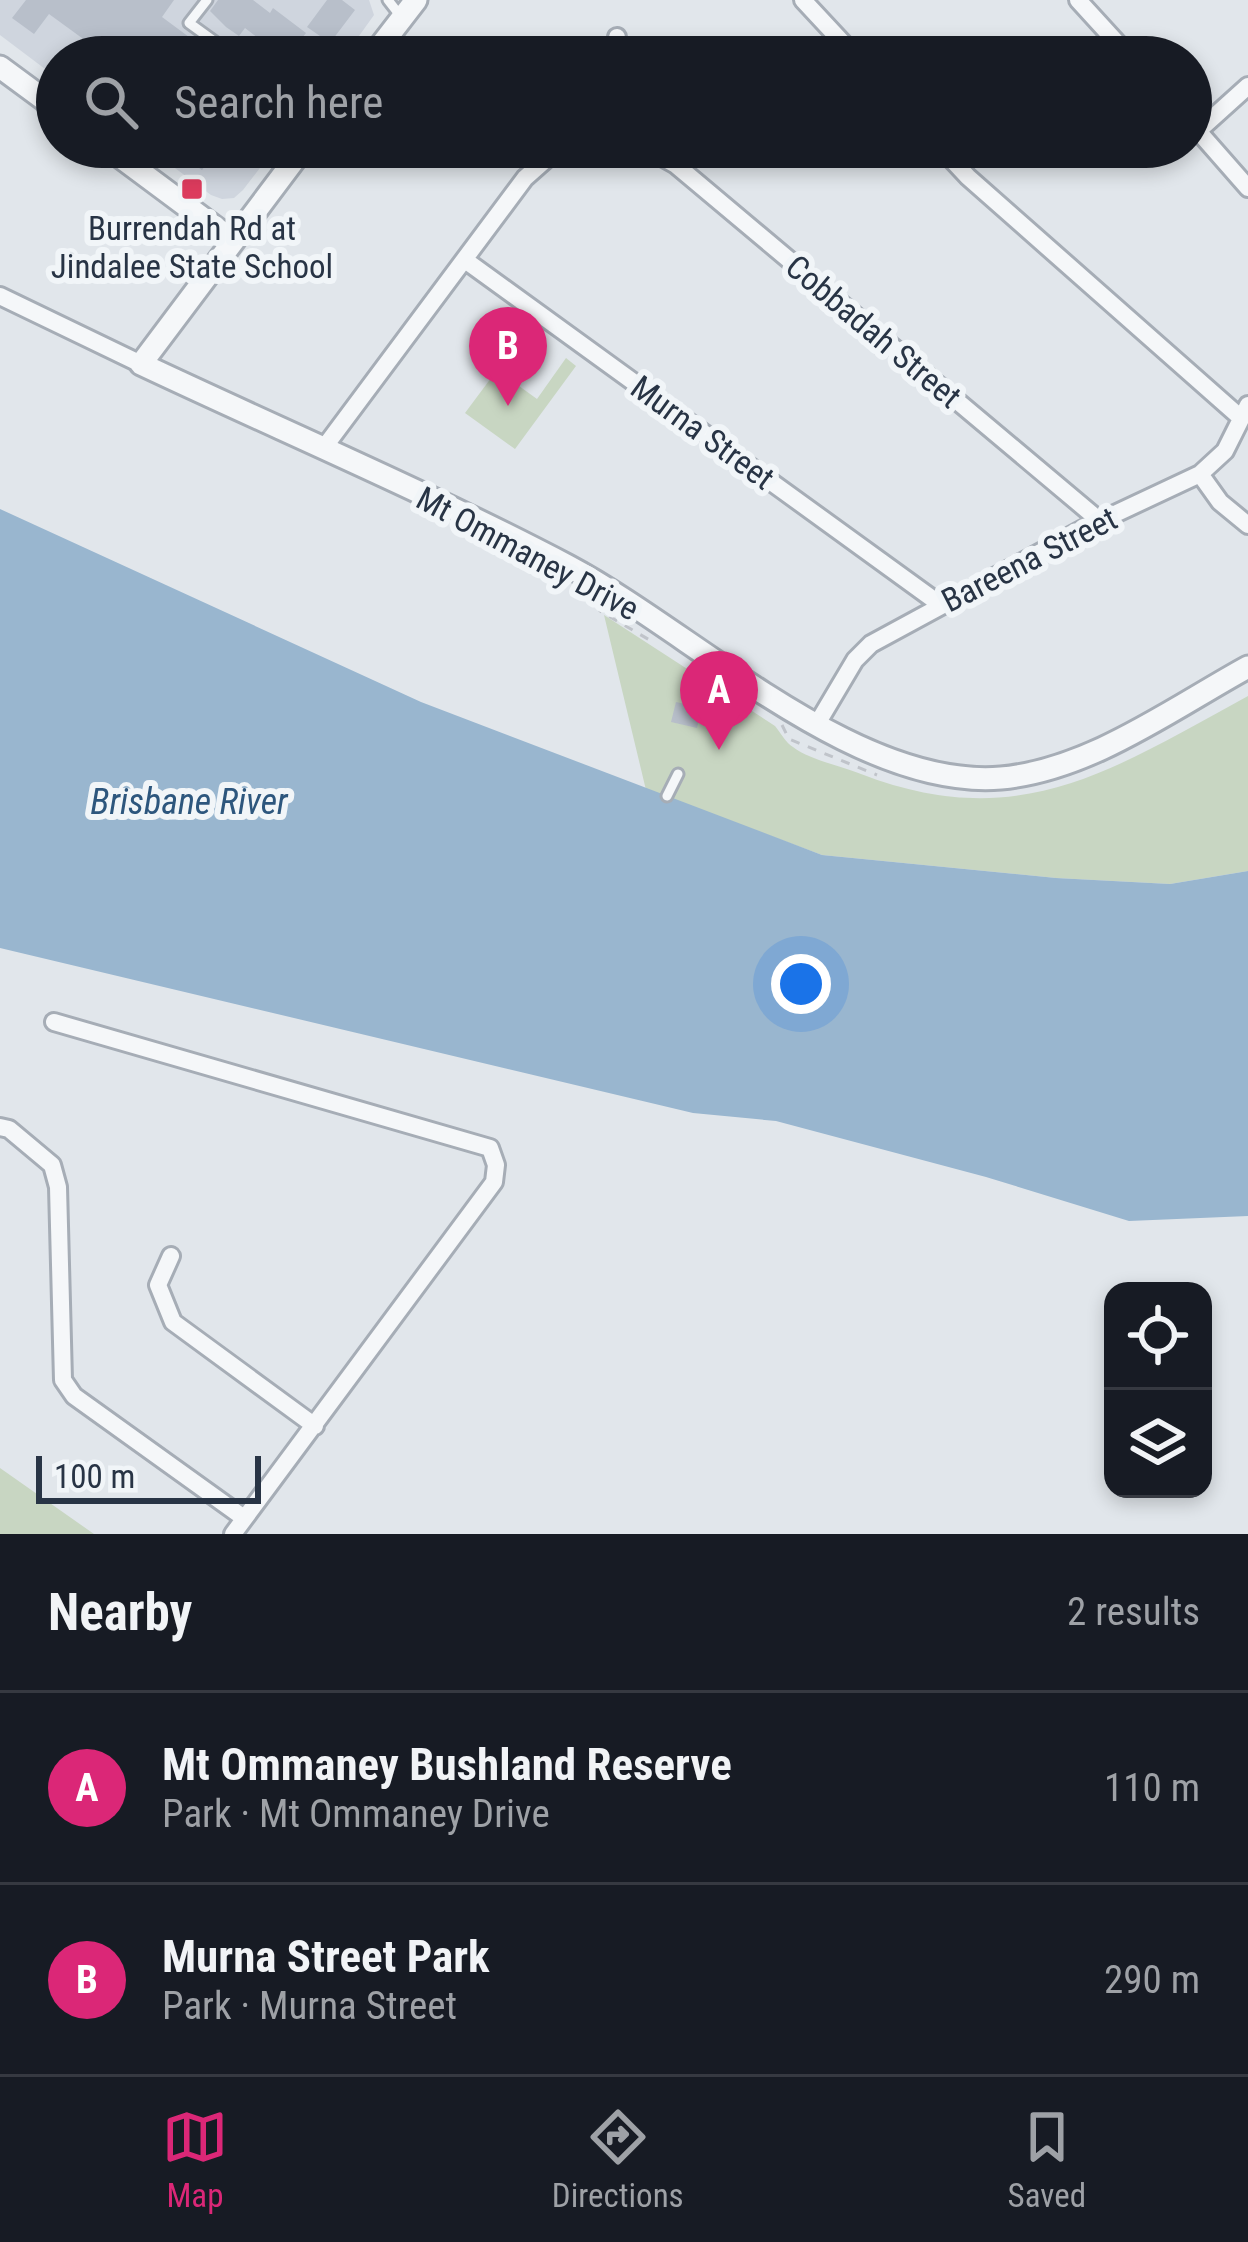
<!DOCTYPE html>
<html lang="en">
<head>
<meta charset="utf-8">
<style>
  :root { --surface:#171b24; --page:#242831; --text:#f1f3f6; --muted:#9ea1a6; --line:#363941; --accent:#db2777 }
  body { margin:0; font-family:"Roboto Condensed",sans-serif; background:var(--page); color:var(--text) }
  .controls { position:absolute; right:36px; bottom:36px; display:grid; overflow:hidden; border-radius:24px; box-shadow:0 6px 18px #0003 }
  .controls button { width:108px; height:108px; display:grid; place-items:center; padding:0; border:0; border-bottom:3px solid var(--line); background:var(--surface); color:var(--text); font:60px sans-serif }
  .scale { position:absolute; left:36px; bottom:30px; width:225px; box-sizing:border-box; padding-left:12px; border:6px solid #283445; border-top:0; font-size:33px; line-height:42px; white-space:nowrap; color:#283445; -webkit-text-stroke:9px #f1f5f8; paint-order:stroke }
  .you { position:absolute; left:801px; top:984px; width:42px; height:42px; margin:-30px; border:9px solid #fff; border-radius:50%; background:#1a73e8; box-shadow:0 0 0 18px #1a73e833 }
  .badge { display:grid; place-items:center; width:78px; height:78px; border-radius:50%; background:var(--accent); color:#fff; font-size:39px; font-weight:700 }
  .pin { position:absolute; translate:-50% -99px; filter:drop-shadow(0 3px 6px #0008) }
  .pin::after { content:''; position:absolute; top:63px; width:42px; height:36px; background:inherit; clip-path:polygon(0 0,100% 0,50% 100%) }
  .list { margin:0; padding:0; list-style:none }
  h2 { display:flex; justify-content:space-between; align-items:center; height:156px; margin:0; padding:0 48px; font-size:51px }
  h2 small { font-size:39px; font-weight:400; color:var(--muted) }
  .list li { display:grid; grid-template-columns:78px 1fr auto; gap:36px; align-items:center; box-sizing:border-box; height:192px; padding:0 48px; border-top:3px solid var(--line) }
  .list b { display:block; font-size:45px; white-space:nowrap }
  .list p { margin:0; font-size:39px; white-space:nowrap; color:var(--muted) }
  .list em { font-size:39px; font-style:normal; color:var(--muted) }
  .icon { flex:none; width:66px; height:66px; fill:none; stroke:currentColor; stroke-width:2; stroke-linecap:round; stroke-linejoin:round }
  .map { position:relative; flex:none; width:1248px; height:1534px; overflow:hidden }
  .search { position:absolute; background:var(--surface); box-shadow:0 6px 18px #0003; left:36px; right:36px; top:36px; height:132px; display:flex; align-items:center; gap:30px; box-sizing:border-box; padding:0 42px; border-radius:66px; color:var(--muted); font-size:45px }
  .sheet { height:540px; background:var(--surface) }
  nav { display:flex; justify-content:space-around; align-items:center; box-sizing:border-box; height:168px; border-top:3px solid var(--line); background:var(--surface); font-size:33px; color:var(--muted) }
  nav a { display:grid; justify-items:center; gap:6px }
  nav .on { color:var(--accent) }
  .map>svg:first-child { display:block }
</style>
</head>
<body>
<div class="map">
<svg width="1248" height="1534" viewBox="0 0 1248 1534">
  <rect width="100%" height="100%" fill="#e1e6eb"/>
  <path fill="#cfd5de" d="M0,0H369L374,15L344,57H57V78L0,35Z
    M147,147H276L243,190L234,198L222,199L211,195Z"/>
  <path fill="#c8d6c2" d="M566,358L576,366L515,449L465,413L497,370L537,399Z
    M604,615L775,726C780,732 786,743 793,747C810,760 841,766 861,774C1019,835 1112,770 1248,696V871L1170,884L1056,878L822,855L646,790Z
    M0,1468L94,1534H0Z"/>
  <path fill="#99b6cf" d="M0,509L421,702L822,855L1056,878L1170,884L1248,871V1216L1129,1221L986,1177L776,1121L693,1113L0,948Z"/>
  <path fill="#b8bfca" d="M26,0H174L162,17L216,57H108L49,14L34,34L12,18Z
    M218,0H253L270,13L273,8L306,33L287,57H282L245,28L239,36L226,27L210,11Z
    M327,0H342L355,10L330,43L307,27Z
    M169,147H219L202,170Z
    M676,702L702,708L697,728L671,722Z"/>
  <g fill="none" stroke-linecap="round" stroke-linejoin="round">
    <g stroke="#a6adb6" stroke-width="15">
      <path id="service" d="M207,0L189,23L236,57
        M388,0L402,18
        M266,147L290,165
        M667,796L678,774"/>
    </g>
    <g stroke="#a6adb6" stroke-width="22">
      <path id="minor" d="M803,0L856,57
        M1078,0L1130,57
        M386,40L409,57
        M616,57L617,37
        M1191,123L1248,188
        M1198,131L1248,86
        M530,147L544,159
        M644,147L676,165L1100,521
        M940,147L968,177L1241,418
        M465,260L941,605
        M0,296L141,364
        M323,449L525,178L560,147
        M1200,474L1220,502L1248,525
        M817,724L855,660L871,644L1085,528L1200,474L1225,451L1248,405
        M54,1022L490,1148L496,1165L494,1182L233,1534
        M0,1127L9,1129L52,1165L58,1187L63,1380L74,1396L244,1518
        M171,1256L158,1285L173,1322L315,1426"/>
    </g>
    <g stroke="#a6adb6" stroke-width="27">
      <path id="tertiary" d="M372,57L416,0
        M0,67L57,109
        M107,147L232,240
        M304,147L141,364C283,431 429,493 568,566C694,633 855,790 1001,778C1090,770 1173,708 1248,667"/>
    </g>
    <path stroke="#c0c4ca" stroke-width="3" stroke-dasharray="9 9" stroke-linecap="butt" d="M598,604L600,611L653,642
      M782,725L789,739L877,775"/>
    <use href="#service" stroke="#f5f7f9" stroke-width="9"/>
    <use href="#minor" stroke="#f5f7f9" stroke-width="16"/>
    <use href="#tertiary" stroke="#f5f7f9" stroke-width="21"/>
  </g>
  <rect fill="#dc3b5d" stroke="#f1f5f8" stroke-width="4.5" x="180" y="177" width="24" height="24" rx="6"/>
  <g text-anchor="middle" stroke-width="12" stroke-linejoin="round" paint-order="stroke">
    <g font-size="33" fill="#283445" stroke="#f1f5f8">
      <text x="192" y="240">Burrendah Rd at<tspan x="192" dy="38">Jindalee State School</tspan></text>
    </g>
    <g font-size="33" fill="#283445" stroke="#f1f5f8">
      <text transform="translate(874 331) rotate(40)" y="12">Cobbadah Street</text>
      <text transform="translate(703 432) rotate(36)" y="12">Murna Street</text>
      <text transform="translate(528 553) rotate(28)" y="12">Mt Ommaney Drive</text>
      <text transform="translate(1029 559) rotate(-27)" y="12">Bareena Street</text>
    </g>
    <g font-size="36" font-style="italic" fill="#2d567d" stroke="#f1f5f8">
      <text x="189" y="814">Brisbane River</text>
    </g>
  </g>
</svg>
<div class="controls">
<button><svg class="icon" aria-label="locate" viewBox="0 0 24 24"><circle cx="12" cy="12" r="6"/><path d="M12 2v4M12 18v4M2 12h4M18 12h4"/></svg></button>
<button><svg class="icon" aria-label="layers" viewBox="0 0 24 24"><path d="M12 4l9 5-9 5-9-5zM3 14l9 5 9-5"/></svg></button>
</div>
<div class="scale">100 m</div>
<div class="you"></div>
<div class="pin badge" style="left:719px;top:750px">A</div>
<div class="pin badge" style="left:508px;top:406px">B</div>
<div class="search"><svg class="icon" aria-label="search" viewBox="0 0 24 24"><circle cx="10" cy="10" r="6"/><path d="M15 15l6 6"/></svg>Search here</div>
</div>
<section class="sheet">
<h2>Nearby<small>2 results</small></h2>
<ul class="list">
<li><span class="badge">A</span><div><b>Mt Ommaney Bushland Reserve</b><p>Park · Mt Ommaney Drive</p></div><em>110 m</em></li>
<li><span class="badge">B</span><div><b>Murna Street Park</b><p>Park · Murna Street</p></div><em>290 m</em></li>
</ul>
</section>
<nav>
<a class="on"><svg class="icon" aria-label="map" viewBox="0 0 24 24"><path d="M3 6l6-2 6 2 6-2v14l-6 2-6-2-6 2zM9 4v14M15 6v14"/></svg>Map</a>
<a><svg class="icon" aria-label="directions" viewBox="0 0 24 24"><path d="M12 3l9 9-9 9-9-9zM9 14v-3h6M13 9l2 2-2 2"/></svg>Directions</a>
<a><svg class="icon" aria-label="saved" viewBox="0 0 24 24"><path d="M7 4h10v16l-5-4-5 4z"/></svg>Saved</a>
</nav>
</body>
</html>
